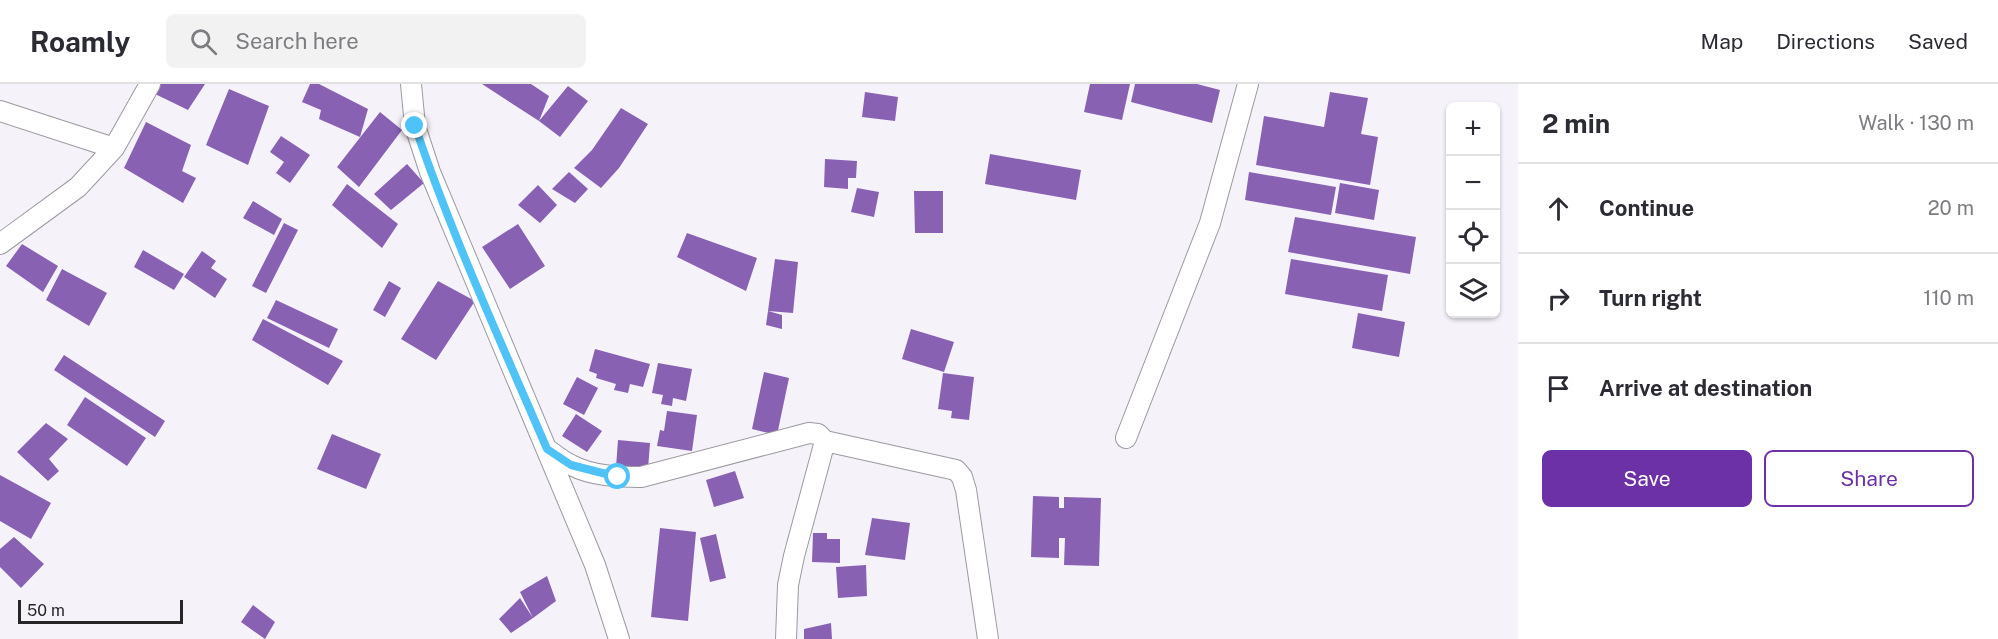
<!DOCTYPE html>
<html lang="en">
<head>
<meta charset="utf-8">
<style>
  :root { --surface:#fff; --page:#f2f2f3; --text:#2b2b33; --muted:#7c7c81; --line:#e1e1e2; --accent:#6d31a7 }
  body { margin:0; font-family:"Public Sans",sans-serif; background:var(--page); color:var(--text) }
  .controls { position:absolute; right:18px; top:18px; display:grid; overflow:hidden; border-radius:9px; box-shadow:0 2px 4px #0004 }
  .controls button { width:54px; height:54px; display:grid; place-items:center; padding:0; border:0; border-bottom:2px solid var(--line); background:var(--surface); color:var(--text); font:30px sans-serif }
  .scale { position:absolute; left:18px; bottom:15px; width:165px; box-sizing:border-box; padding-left:6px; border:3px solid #262528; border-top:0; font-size:16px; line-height:21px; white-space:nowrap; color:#262528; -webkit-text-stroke:4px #f6f2fa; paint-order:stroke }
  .stop { position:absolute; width:18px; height:18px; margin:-14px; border:4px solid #4fc3f7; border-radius:50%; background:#fff }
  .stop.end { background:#4fc3f7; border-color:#fff; box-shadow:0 2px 6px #0008 }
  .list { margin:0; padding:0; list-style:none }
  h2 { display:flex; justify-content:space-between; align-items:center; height:78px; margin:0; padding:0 24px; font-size:26px }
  h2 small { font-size:20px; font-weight:400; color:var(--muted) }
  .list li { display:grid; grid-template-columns:39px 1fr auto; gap:18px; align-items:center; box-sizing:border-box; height:90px; padding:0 24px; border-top:2px solid var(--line) }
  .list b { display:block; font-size:22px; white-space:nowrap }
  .list em { font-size:20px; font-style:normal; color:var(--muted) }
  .actions { display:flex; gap:12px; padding:18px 24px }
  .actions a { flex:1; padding:14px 0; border:2px solid var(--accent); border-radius:9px; text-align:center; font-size:21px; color:var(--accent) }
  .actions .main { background:var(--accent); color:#fff }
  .icon { flex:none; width:33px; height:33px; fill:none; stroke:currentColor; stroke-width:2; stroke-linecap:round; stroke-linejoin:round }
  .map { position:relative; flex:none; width:1518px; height:555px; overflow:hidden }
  header { display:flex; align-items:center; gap:36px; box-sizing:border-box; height:84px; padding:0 30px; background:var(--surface); border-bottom:2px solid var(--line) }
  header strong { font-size:28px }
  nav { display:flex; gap:33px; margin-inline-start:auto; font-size:21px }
  .search { width:420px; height:54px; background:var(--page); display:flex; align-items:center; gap:15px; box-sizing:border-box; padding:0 21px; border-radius:9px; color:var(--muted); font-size:22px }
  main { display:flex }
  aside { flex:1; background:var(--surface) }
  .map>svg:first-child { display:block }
</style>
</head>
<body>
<header>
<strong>Roamly</strong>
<div class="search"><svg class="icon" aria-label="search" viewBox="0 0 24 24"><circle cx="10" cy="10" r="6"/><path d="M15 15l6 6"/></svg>Search here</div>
<nav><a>Map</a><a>Directions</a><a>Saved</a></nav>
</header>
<main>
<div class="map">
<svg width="1518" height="555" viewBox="0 0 1518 555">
  <rect width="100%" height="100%" fill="#f6f2fa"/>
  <path fill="#8861b3" d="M157,0H205L188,26L151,8Z
    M310,0H319L368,25L360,53L319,35L321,26L302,18Z
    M482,0H531L549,12L539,37L568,2L588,17L560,53L539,37Z
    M1090,0H1130L1122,36L1084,28Z
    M1135,0H1197L1220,6L1212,39L1131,18Z
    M229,5L269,22L248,81L206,61Z
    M865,8L898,13L895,37L862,33Z
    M1330,8L1368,14L1361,50L1378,53L1370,101L1256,81L1264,32L1324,43Z
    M621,24L648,40L619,84L601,104L574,84L592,66Z
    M380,28L402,46L359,103L337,83Z
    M146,38L191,61L182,87L196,94L183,119L124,84Z
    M281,52L310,71L290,99L276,89L284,78L270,68Z
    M990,70L1081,86L1076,116L985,100Z
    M825,75L857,77L856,94H848V105L824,103Z
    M407,80L424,99L391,126L374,110Z
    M569,88L588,105L575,119L552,105Z
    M1249,88L1336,103L1331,131L1245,116Z
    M1340,99L1379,106L1374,136L1335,129Z
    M347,100L398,140L382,164L332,121Z
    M538,101L557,121L540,139L518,121Z
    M857,104L879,108L874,133L851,128Z
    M914,107H943V149H915Z
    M253,117L282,135L274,151L243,134Z
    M1295,133L1416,153L1410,190L1288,168Z
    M284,139L298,146L266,209L252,202Z
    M518,140L545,182L510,205L482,163Z
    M687,149L757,174L746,207L677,173Z
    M22,160L58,182L43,208L6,182Z
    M143,166L184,190L174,206L134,183Z
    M202,167L216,177L211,184L227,195L215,214L184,193Z
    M775,175L798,178L793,229L768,227Z
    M1291,175L1388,191L1382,227L1285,210Z
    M62,185L107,209L89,242L46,216Z
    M389,197L401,204L385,233L373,226Z
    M438,197L475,217L436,276L401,255Z
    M276,216L338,245L329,264L267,234Z
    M768,227L782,231V245L766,241Z
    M1358,229L1405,238L1399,273L1352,264Z
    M263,235L343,277L328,301L252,256Z
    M911,245L954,258L944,288L902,275Z
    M595,265L650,280L643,303L630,300L628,309L614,306L616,300L596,294L597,290L589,287Z
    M64,271L165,337L155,353L54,286Z
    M658,279L692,285L686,317L673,314L672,322L661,320L663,311L652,309Z
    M764,288L789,294L777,351L752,345Z
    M943,289L974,293L969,336L951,334L952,327L938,325Z
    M577,293L598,304L584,331L563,320Z
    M85,313L146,354L127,382L67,341Z
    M667,327L697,331L692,367L657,362L660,346L664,347Z
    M576,330L602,347L587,368L562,352Z
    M46,339L68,355L49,375L59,387L48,397L17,368Z
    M332,350L381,370L366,405L317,385Z
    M618,356L650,359L648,385L616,383Z
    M735,387L744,414L714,423L706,396Z
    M0,391L51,419L31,455L0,437Z
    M1033,412L1059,413V424H1064V413L1101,414L1099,482L1064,481L1065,454H1059V474L1031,473Z
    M872,434L910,439L905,476L865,471Z
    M660,444L696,448L688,537L651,533Z
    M813,449H827V455H840V479L812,478Z
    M716,450L726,494L710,498L700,454Z
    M14,453L44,480L21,504L0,483V465Z
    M866,481L867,512L838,514L836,483Z
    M547,492L556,517L533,534L520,508Z
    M520,514L533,534L511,549L499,535Z
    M253,521L275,538L265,555L241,538Z
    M831,539L832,555H804V545Z"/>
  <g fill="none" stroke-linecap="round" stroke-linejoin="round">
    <g stroke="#9c99a0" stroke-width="22">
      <path id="street" d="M411,0L415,42L430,88L595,481L619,555
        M0,27L114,64
        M0,160L78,103L114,64L150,0
        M1126,354L1210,139L1248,0
        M547,365C554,370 562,377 571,381C592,392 618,393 641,393L809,349L818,350L825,357L956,386L962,393L966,406L988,555
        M786,555L788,501L794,472L825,357"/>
    </g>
    <use href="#street" stroke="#fff" stroke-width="20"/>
  </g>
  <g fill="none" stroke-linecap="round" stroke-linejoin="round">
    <path stroke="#4fc3f7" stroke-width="8" d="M415,42C452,152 501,258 547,365L571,381L618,393"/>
  </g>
</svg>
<div class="controls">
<button>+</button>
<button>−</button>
<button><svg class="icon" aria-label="locate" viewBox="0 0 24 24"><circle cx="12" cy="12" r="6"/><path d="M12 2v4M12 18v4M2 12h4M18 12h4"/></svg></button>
<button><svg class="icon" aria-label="layers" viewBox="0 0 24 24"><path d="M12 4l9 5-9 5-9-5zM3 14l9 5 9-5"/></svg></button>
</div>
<div class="scale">50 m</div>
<div class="stop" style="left:618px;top:393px"></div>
<div class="stop end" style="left:415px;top:42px"></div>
</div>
<aside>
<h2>2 min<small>Walk · 130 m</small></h2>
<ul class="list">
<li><svg class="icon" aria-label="ahead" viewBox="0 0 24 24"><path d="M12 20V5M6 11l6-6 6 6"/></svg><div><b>Continue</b></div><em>20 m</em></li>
<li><svg class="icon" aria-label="right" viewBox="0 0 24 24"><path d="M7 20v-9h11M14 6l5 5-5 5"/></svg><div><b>Turn right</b></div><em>110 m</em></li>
<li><svg class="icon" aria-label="arrive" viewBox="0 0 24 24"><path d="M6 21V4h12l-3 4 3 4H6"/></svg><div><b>Arrive at destination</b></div></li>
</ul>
<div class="actions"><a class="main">Save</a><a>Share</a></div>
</aside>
</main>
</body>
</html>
